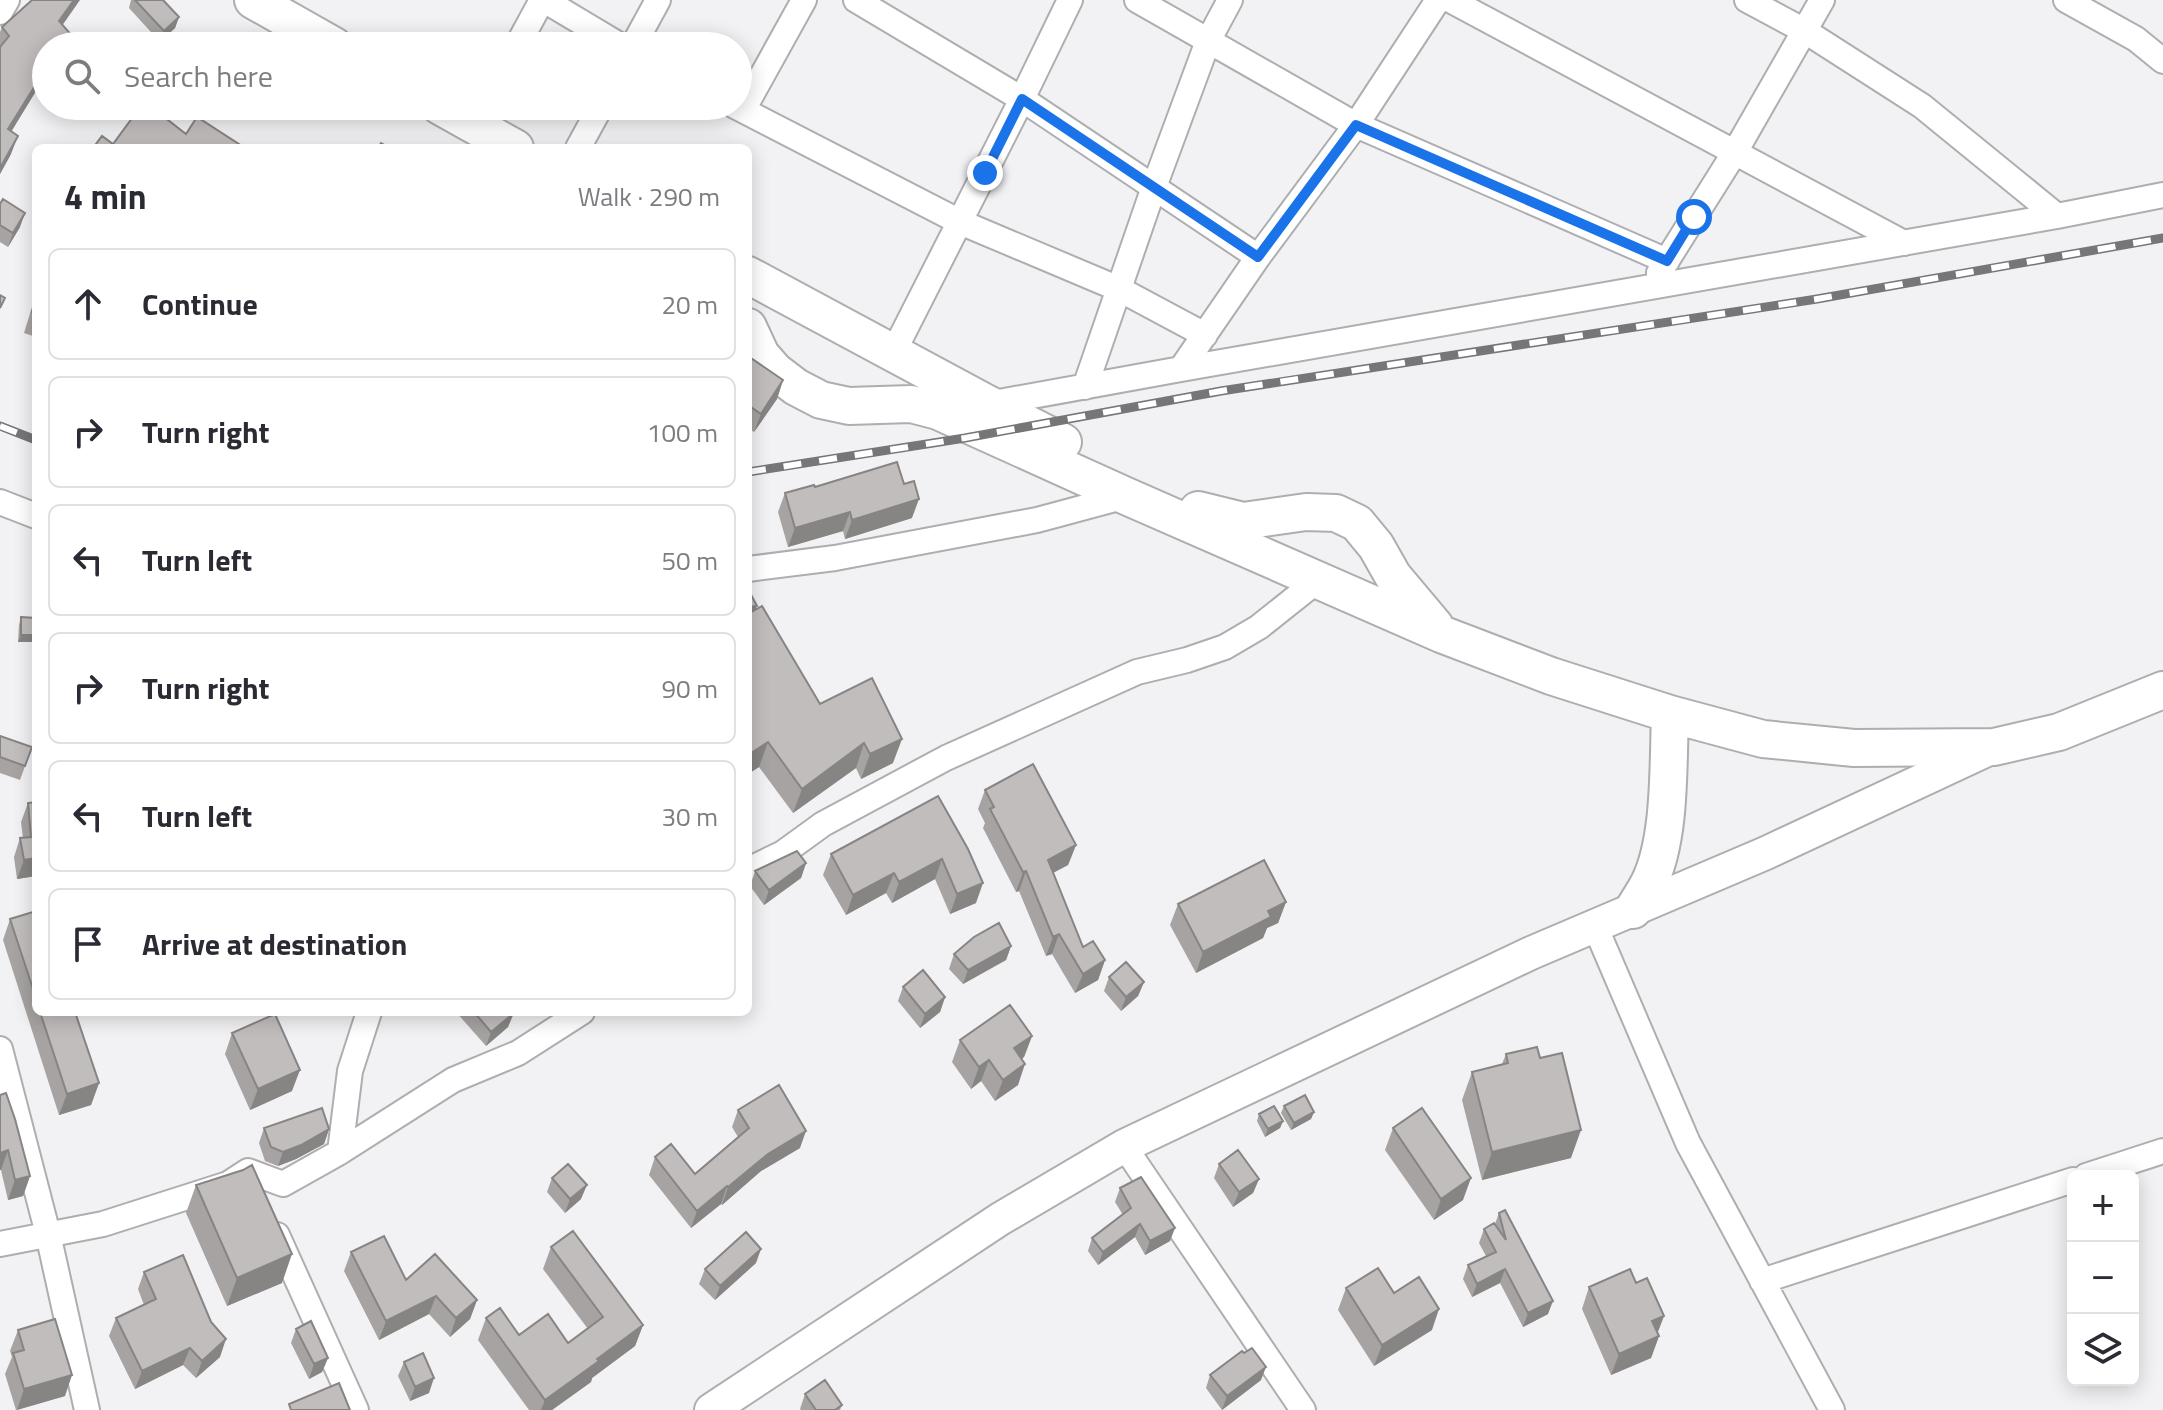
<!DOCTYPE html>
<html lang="en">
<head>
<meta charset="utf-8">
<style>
  :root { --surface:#fff; --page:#f2f2f3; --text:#2b2b33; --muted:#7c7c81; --line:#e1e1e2 }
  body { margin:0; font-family:"Titillium Web",sans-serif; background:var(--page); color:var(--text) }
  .controls { position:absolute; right:24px; bottom:24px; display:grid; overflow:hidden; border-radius:12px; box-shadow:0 4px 20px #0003 }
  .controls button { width:72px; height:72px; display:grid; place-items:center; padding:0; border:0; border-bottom:2px solid var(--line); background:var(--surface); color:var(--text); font:40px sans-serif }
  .stop { position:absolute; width:24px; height:24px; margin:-18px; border:6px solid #1a73e8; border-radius:50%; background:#fff }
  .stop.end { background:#1a73e8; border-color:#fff; box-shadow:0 2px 8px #0008 }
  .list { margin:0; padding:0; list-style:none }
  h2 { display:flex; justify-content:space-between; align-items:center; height:104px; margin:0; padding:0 32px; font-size:34px }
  h2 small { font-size:26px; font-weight:400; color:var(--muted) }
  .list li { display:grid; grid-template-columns:52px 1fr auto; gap:24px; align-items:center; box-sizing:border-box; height:112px; margin:0 16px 16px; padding:0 16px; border:2px solid var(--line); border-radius:12px }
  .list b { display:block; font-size:30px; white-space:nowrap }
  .list em { font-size:26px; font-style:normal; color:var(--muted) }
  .icon { flex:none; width:44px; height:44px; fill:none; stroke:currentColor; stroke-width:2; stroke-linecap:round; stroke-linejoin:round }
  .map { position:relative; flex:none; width:2163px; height:1410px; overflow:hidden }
  .search { position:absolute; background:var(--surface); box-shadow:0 4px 20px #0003; left:32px; top:32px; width:720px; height:88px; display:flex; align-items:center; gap:20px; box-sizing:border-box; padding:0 28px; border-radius:44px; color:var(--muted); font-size:30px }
  .panel { position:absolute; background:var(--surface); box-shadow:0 4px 20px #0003; left:32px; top:144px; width:720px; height:872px; border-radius:12px }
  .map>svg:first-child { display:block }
</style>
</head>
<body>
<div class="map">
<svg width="2163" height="1410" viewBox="0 0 2163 1410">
  <rect width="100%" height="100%" fill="#f2f1f4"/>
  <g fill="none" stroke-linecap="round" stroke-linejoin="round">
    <g stroke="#aeadaf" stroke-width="28">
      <path id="minor" d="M544,0L621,46
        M856,0L1022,99L1258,257
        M1137,0L1356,125L1667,261
        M1450,0L1904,243
        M1747,0L1805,31L1922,106L2057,216
        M2066,0L2136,39L2163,61
        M0,12L7,0
        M517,46L542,0
        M633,46L658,0
        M735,106L960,222L1119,289L1205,335
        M743,110L804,0
        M578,148L601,106
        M1659,273L1735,152L1822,0
        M893,353L1022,99L1070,0
        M1181,369L2057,216L2163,195
        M1085,387L1154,187L1208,41L1230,0
        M988,404L1181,369L1258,257L1356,125L1438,0
        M0,502L36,516
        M748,569L835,558L1037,520L1126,496
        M748,870L783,853L823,824L946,758L1137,672L1187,660L1225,647L1259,627L1318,580
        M1595,926L1688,1143L1832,1410
        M0,1049L48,1234L87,1410
        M1124,1146L1303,1410
        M340,1152L453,1080L518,1053L582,1012
        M2086,1176L2163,1151
        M277,1235L356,1410
        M0,1244L103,1224L228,1184L248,1171L283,1184L340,1152L350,1071L369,1012
        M1762,1281L2073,1180"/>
    </g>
    <g stroke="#aeadaf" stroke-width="36">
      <path id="major" d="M711,1410L1000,1219L1124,1146L1531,953L1766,853L1991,748"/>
    </g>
    <g stroke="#aeadaf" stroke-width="40">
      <path id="highway" d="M253,0L334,46
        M440,106L515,148
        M748,275L988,404L1063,442
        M748,327L761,355L775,371L796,387L821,400L849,406L911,404L938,411L1126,496L1441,634L1551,676L1670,714L1763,739L1854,748L1994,747L2059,732L2163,690
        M1198,510L1243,521L1306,512L1336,513L1357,523L1376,546L1393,576L1435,626
        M1633,910C1638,901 1644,893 1649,883C1671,839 1668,764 1670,714"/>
    </g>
    <use href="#minor" stroke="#fff" stroke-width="24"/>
    <use href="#major" stroke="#fff" stroke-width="32"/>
    <use href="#highway" stroke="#fff" stroke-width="36"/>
    <g stroke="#767678" stroke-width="9">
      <path id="rail" d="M0,426L36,440
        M748,472L965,438L1221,391L1817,299L2163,238"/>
    </g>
    <use href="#rail" stroke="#fff" stroke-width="6" stroke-dasharray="18" stroke-linecap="butt"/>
  </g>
  <path fill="#a6a3a2" d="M131,0H163L179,17L175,28L160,42L129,8Z
    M2,27L46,46V102L36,91L11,131V154L0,174V32Z
    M0,204L20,227L8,247L0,242Z
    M36,294V337L24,333Z
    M748,356L783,380L777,399L754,432L748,428Z
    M904,484L912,518L845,539L843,531L788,547L778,512L785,493L815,487Z
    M748,589L755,610L820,704L893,763L861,779L856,768L793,813L759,767L748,774Z
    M21,617L36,618V642H18L19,625Z
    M0,736L32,747L20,780L0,773Z
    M985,790L1076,845L1068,865L1053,873L1083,947L1105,960L1098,980L1075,993L1052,954L1046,956L1019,891L1016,892L983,828L985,823L978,809Z
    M938,796L976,903L950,914L935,879L892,903L886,893L846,915L823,875L831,854Z
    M28,803L36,876L17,879L14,857L20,838H23L21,822Z
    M806,863L801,878L764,905L750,886L755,871Z
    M1286,902L1278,923L1267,928L1263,938L1196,973L1170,925L1178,904Z
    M36,911V1012H75L99,1083L91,1105L59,1115L3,940L10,919Z
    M1011,946L1006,960L963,984L949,969L954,954Z
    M1109,977L1144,982L1138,996L1121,1011L1104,991Z
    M903,987L945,997L940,1012L920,1028L898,1001Z
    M456,1012H513L508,1027L486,1046Z
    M232,1033L292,1091L250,1110L225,1054Z
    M1032,1036L1024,1057L1022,1059L1018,1085L995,1101L981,1081L971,1089L952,1062L960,1040Z
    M1506,1054L1540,1058L1571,1158L1482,1180L1462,1100L1472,1072L1502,1064Z
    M0,1095L30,1176L23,1196L8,1200L1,1170Z
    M1284,1106L1314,1112L1311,1119L1291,1130L1281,1113Z
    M738,1110L800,1148L761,1171L722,1205L721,1204L691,1228L649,1175L655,1157L695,1174L738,1137L732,1127Z
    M1259,1114L1283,1121L1280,1128L1265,1137L1257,1121Z
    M264,1128L329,1129L324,1144L296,1159L278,1166L265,1161L259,1143Z
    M1393,1128L1463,1200L1434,1220L1385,1150Z
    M1219,1164L1259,1179L1253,1193L1233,1207L1214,1178Z
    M552,1178L581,1199L565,1213L547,1192Z
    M196,1185L282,1283L227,1306L186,1213Z
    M1120,1188L1170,1241L1145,1255L1135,1237L1098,1265L1088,1251L1092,1238L1123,1215L1115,1202Z
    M1499,1213L1548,1314L1523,1327L1500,1283L1472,1297L1463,1279L1468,1265L1486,1256L1479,1243L1484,1229L1495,1224Z
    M551,1247L643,1325L635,1346L592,1378L591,1382L552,1410H529L478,1340L486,1318L519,1335L568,1343L588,1329L543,1269Z
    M351,1252L406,1280L477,1300L470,1319L450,1337L429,1314L379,1340L344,1271Z
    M756,1263L715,1300L699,1284L705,1269Z
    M144,1272L211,1322L220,1357L196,1378L183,1365L135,1389L109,1336L116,1318L144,1305L138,1289Z
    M1636,1283L1664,1316L1657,1333L1659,1336L1651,1358L1611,1375L1582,1309L1589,1287Z
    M1346,1288L1394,1293L1432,1330L1374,1366L1338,1310Z
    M296,1329L328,1358L322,1372L309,1379L291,1343Z
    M18,1330L65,1396L16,1410L5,1374L12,1357L10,1351Z
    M404,1362L429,1393L410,1401L398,1376Z
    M1210,1375L1261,1380L1222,1410L1206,1388Z
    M805,1394L842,1405L840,1410H801L800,1409Z"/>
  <path fill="#878484" d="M74,0H80L52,40L59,21Z
    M179,17L175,28L160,42L164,31Z
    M43,73L36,91L2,147L8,129Z
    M18,136L11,154L0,174V168Z
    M25,213L20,227L8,247L13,233Z
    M783,380L777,399L754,432L761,414Z
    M919,499L912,518L845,539L852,520Z
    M850,512L843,531L788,547L795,528Z
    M757,606L750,625H748V607Z
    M21,635H36V642H18Z
    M902,739L893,763L861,779L870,754Z
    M768,742L759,767L748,774V755Z
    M864,743L856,768L793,813L802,789Z
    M1076,845L1068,865L1041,879L1048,860Z
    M36,858V876L17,879L24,860Z
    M942,859L935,879L892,903L899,882Z
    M806,863L801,878L764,905L769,890Z
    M1026,871L1019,891L1016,892L1023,872Z
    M894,873L886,893L846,915L853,895Z
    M983,883L976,903L950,914L957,894Z
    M1286,902L1278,923L1267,928L1263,938L1196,973L1203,952L1268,911Z
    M1059,934L1052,954L1046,956L1053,937Z
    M1011,946L1006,960L963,984L968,970Z
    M1105,960L1098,980L1075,993L1083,974Z
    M1144,982L1138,996L1121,1011L1126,997Z
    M945,997L940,1012L920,1028L925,1014Z
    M514,1013L508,1027L486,1046L491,1032Z
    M1032,1036L1024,1057L1006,1069L1014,1048Z
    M989,1060L981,1081L971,1089L979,1067Z
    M1025,1064L1018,1085L995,1101L1003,1080Z
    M300,1070L292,1091L250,1110L258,1089Z
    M99,1083L91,1105L59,1115L67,1094Z
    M1314,1112L1311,1119L1291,1130L1294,1123Z
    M1283,1121L1280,1128L1265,1137L1268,1129Z
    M329,1129L324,1144L296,1159L278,1166L283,1152Z
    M1581,1130L1571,1158L1482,1180L1492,1152Z
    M806,1131L800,1148L761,1171L722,1205L728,1187L768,1154Z
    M8,1150L1,1170H0V1153Z
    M30,1176L23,1196L8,1200L15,1180Z
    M1471,1178L1463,1200L1434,1220L1441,1199Z
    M1259,1179L1253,1193L1233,1207L1239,1192Z
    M587,1185L581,1199L565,1213L570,1199Z
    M727,1186L721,1204L691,1228L697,1211Z
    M1140,1224L1135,1237L1098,1265L1103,1252Z
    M1175,1228L1170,1241L1145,1255L1150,1241Z
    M761,1249L756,1263L715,1300L720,1286Z
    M292,1254L282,1283L227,1306L237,1278Z
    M1505,1269L1500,1283L1472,1297L1477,1284Z
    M436,1296L429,1314L379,1340L386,1321Z
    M477,1300L470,1319L450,1337L456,1318Z
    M1553,1301L1548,1314L1523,1327L1528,1313Z
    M1439,1309L1432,1330L1374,1366L1382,1345Z
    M1664,1316L1656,1337L1652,1321Z
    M643,1325L635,1346L592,1378L591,1382L552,1410H541L545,1400Z
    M1659,1336L1651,1358L1611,1375L1619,1354Z
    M226,1339L220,1357L196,1378L202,1361Z
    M190,1348L183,1365L135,1389L142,1371Z
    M328,1358L322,1372L309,1379L314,1364Z
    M1266,1367L1261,1380L1222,1410L1227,1396Z
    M72,1375L65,1396L17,1410L24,1389Z
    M434,1378L429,1393L410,1401L415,1387Z"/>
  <path fill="#c1bdbc" stroke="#878484" stroke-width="2" d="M32,0H74L59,21L81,46H46V76L43,73L8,129L18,136L0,168V47L9,36L2,27Z
    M135,0H163L179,17L164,31Z
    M141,106H150L186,134L197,117L245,148H93L102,136L113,144Z
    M381,143L390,148H378Z
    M3,199L25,213L13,233L0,225V204Z
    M0,295L5,298L0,308Z
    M36,298V313L32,312Z
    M748,356L783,380L761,414L748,405Z
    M897,462L904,484L914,481L919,499L852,520L850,512L795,528L785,493L814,485L815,487Z
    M748,589L757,606L748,607Z
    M762,606L820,704L872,678L902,739L870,754L864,743L802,789L768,742L748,755V614Z
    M21,617L36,618V635H21Z
    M0,736L32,747L25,766L0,757Z
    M1033,764L1076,845L1048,860L1083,947L1093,941L1105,960L1083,974L1059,934L1053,937L1026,871L1023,872L990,809L994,807L985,790Z
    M938,796L968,849L983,883L957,894L942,859L899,882L894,873L853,895L831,854Z
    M36,802V858L24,860L20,838L31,837L28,803Z
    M797,851L806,863L769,890L755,871Z
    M1264,860L1286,902L1268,911L1271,917L1203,952L1178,904Z
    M36,911V998L10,919Z
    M999,923L1011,946L968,970L954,954L974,937Z
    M1126,962L1144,982L1126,997L1109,977Z
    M923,970L945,997L925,1014L903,987Z
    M1010,1005L1032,1036L1014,1048L1025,1064L1003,1080L989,1060L979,1067L960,1040Z
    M40,1012H75L99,1083L67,1094Z
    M474,1012H513L514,1013L491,1032Z
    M275,1014L300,1070L258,1089L232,1033Z
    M1537,1047L1540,1058L1562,1053L1581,1130L1492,1152L1472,1072L1508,1063L1506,1054Z
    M779,1085L806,1131L768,1154L728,1187L727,1186L697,1211L655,1157L671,1144L695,1174L749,1128L738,1110Z
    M6,1093L15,1119L30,1176L15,1180L8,1150L0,1153V1095Z
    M1305,1095L1314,1112L1294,1123L1284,1106Z
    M1274,1106L1283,1121L1268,1129L1259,1114Z
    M322,1108L329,1129L301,1145L283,1152L271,1147L264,1128Z
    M1422,1108L1471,1178L1441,1199L1393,1128Z
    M1238,1150L1259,1179L1239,1192L1219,1164Z
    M568,1164L587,1185L570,1199L552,1178Z
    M252,1165L292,1254L237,1278L196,1185L243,1170Z
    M1141,1177L1175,1228L1150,1241L1140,1224L1103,1252L1092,1238L1131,1208L1120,1188Z
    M1505,1210L1553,1301L1528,1313L1505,1269L1477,1284L1468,1265L1496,1252L1484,1229L1494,1223L1506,1240L1499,1213Z
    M573,1231L643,1325L597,1359L599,1361L545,1400L486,1318L500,1308L519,1335L548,1314L568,1343L603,1317L551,1247Z
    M746,1232L761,1249L720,1286L705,1269Z
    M384,1236L406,1280L435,1254L477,1300L456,1318L436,1296L386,1321L351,1252Z
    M183,1255L211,1322L226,1339L202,1361L190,1348L142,1371L116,1318L156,1299L144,1272Z
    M1378,1268L1394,1293L1419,1277L1439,1309L1382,1345L1346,1288Z
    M1630,1269L1636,1283L1647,1278L1664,1316L1652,1321L1659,1336L1619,1354L1589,1287Z
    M55,1319L72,1375L24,1389L13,1353L24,1350L18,1330Z
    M311,1321L328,1358L314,1364L296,1329Z
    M1252,1348L1266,1367L1227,1396L1210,1375L1242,1351L1244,1353Z
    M423,1353L434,1378L415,1387L404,1362Z
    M825,1380L842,1405L835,1410H816L805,1394Z
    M339,1383L350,1410H291L289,1404Z"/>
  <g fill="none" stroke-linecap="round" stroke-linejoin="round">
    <path stroke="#1a73e8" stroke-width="10" d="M985,173L1022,99L1258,257L1356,125L1667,261L1694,217"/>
  </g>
</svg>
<div class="controls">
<button>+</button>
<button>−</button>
<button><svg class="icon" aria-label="layers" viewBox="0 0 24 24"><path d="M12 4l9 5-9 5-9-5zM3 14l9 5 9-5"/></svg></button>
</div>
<div class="stop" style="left:1694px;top:217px"></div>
<div class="stop end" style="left:985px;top:173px"></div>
<div class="search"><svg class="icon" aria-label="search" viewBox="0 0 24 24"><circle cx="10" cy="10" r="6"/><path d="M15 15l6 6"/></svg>Search here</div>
<section class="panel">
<h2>4 min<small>Walk · 290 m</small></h2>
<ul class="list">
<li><svg class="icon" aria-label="ahead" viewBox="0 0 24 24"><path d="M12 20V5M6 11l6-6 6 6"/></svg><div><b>Continue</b></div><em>20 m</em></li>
<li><svg class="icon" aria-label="right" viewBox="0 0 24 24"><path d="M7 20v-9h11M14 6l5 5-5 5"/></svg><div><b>Turn right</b></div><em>100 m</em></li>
<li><svg class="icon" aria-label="left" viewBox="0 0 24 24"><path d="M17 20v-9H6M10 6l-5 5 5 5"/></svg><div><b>Turn left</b></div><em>50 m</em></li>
<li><svg class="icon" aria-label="right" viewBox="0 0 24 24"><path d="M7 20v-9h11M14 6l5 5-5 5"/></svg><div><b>Turn right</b></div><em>90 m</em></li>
<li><svg class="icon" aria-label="left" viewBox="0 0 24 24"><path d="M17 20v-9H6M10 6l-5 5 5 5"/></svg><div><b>Turn left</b></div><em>30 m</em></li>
<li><svg class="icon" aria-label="arrive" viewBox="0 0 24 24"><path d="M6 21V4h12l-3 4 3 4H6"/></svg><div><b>Arrive at destination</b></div></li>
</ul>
</section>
</div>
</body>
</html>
